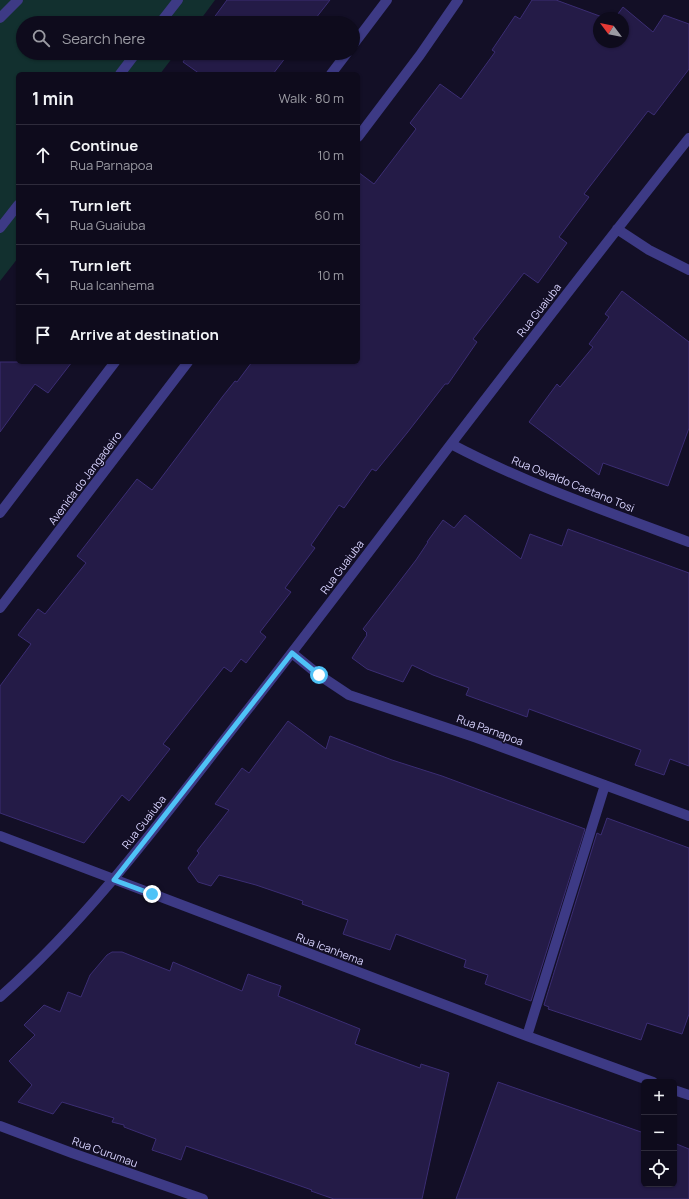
<!DOCTYPE html>
<html lang="en">
<head>
<meta charset="utf-8">
<style>
  :root { --surface:#0e0b1c; --page:#171425; --text:#f1f3f6; --muted:#9b9ba3; --line:#2e2b3b }
  body { margin:0; font-family:Manrope,sans-serif; background:var(--page); color:var(--text) }
  .controls { position:absolute; right:12px; bottom:12px; display:grid; overflow:hidden; border-radius:6px; box-shadow:0 1px 3px #0004 }
  .controls button { width:36px; height:36px; display:grid; place-items:center; padding:0; border:0; border-bottom:1px solid var(--line); background:var(--surface); color:var(--text); font:20px sans-serif }
  .compass { position:absolute; left:593px; top:12px; width:36px; height:36px; border-radius:50%; background:var(--surface); box-shadow:0 1px 3px #0004; rotate:302deg }
  .stop { position:absolute; width:12px; height:12px; margin:-9px; border:3px solid #4fc3f7; border-radius:50%; background:#fff }
  .stop.end { background:#4fc3f7; border-color:#fff; box-shadow:0 1px 4px #0008 }
  .list { margin:0; padding:0; list-style:none }
  h2 { display:flex; justify-content:space-between; align-items:center; height:52px; margin:0; padding:0 16px; font-size:17px }
  h2 small { font-size:13px; font-weight:400; color:var(--muted) }
  .list li { display:grid; grid-template-columns:26px 1fr auto; gap:12px; align-items:center; box-sizing:border-box; height:60px; padding:0 16px; border-top:1px solid var(--line) }
  .list b { display:block; font-size:15px; white-space:nowrap }
  .list p { margin:0; font-size:13px; white-space:nowrap; color:var(--muted) }
  .list em { font-size:13px; font-style:normal; color:var(--muted) }
  .icon { flex:none; width:22px; height:22px; fill:none; stroke:currentColor; stroke-width:2; stroke-linecap:round; stroke-linejoin:round }
  .map { position:relative; flex:none; width:689px; height:1199px; overflow:hidden }
  .search { position:absolute; background:var(--surface); box-shadow:0 1px 3px #0004; left:16px; top:16px; width:344px; height:44px; display:flex; align-items:center; gap:10px; box-sizing:border-box; padding:0 14px; border-radius:22px; color:var(--muted); font-size:15px }
  .panel { position:absolute; background:var(--surface); box-shadow:0 1px 3px #0004; left:16px; top:72px; width:344px; height:292px; border-radius:6px }
  .map>svg:first-child { display:block }
</style>
</head>
<body>
<div class="map">
<svg width="689" height="1199" viewBox="0 0 689 1199">
  <rect width="100%" height="100%" fill="#130f26"/>
  <path fill="#12302f" d="M0,0H215L198,23H23V53H176L160,74H18V258L0,281Z"/>
  <path fill="#241b47" stroke="#3b2d73" d="M227,0H330L312,23H210Z
    M532,0H556L605,18H599V42H623V18H615L623,7L653,32L664,15L689,24V69L654,115L648,111L584,194L589,197L559,237L567,243L538,283L524,273L473,339L477,342L448,384H445L407,433L376,471L372,469L344,508L339,505L311,545L315,548L285,588L291,592L260,632L266,637L246,663L241,659L231,672L224,667L163,744L170,749L129,801L122,795L84,843L0,813V686L31,644L18,635L38,609L45,614L86,563L77,556L137,479L152,490L223,396L235,381L237,382L252,362H358V172L374,184L416,129L410,123L440,84L461,99L495,52L492,50L515,16L520,19Z
    M189,53H289L273,74H200L183,62Z
    M622,291L689,342V428L668,486L603,463L599,475L529,422L557,384L560,387L593,347L589,344L609,317L605,314Z
    M0,362H72L48,393L35,384L0,432Z
    M465,515L521,559L530,534L562,546L568,529L689,573V766L670,759L664,775L635,765L641,750L529,709L527,717L466,695L469,688L433,675L412,665L403,682L367,669L352,658L367,635L366,634L367,633L363,629L416,560L428,542H427L443,520L454,528Z
    M288,721L326,749L330,736L392,760L442,776L585,829L531,1001L485,984L488,975L464,967L466,960L396,934L390,950L343,934L348,920L302,904L303,901L256,885L219,875L211,886L198,882L188,868L199,853L197,851L229,810L215,804L242,768L249,773Z
    M607,818L689,848V1014L682,1034L647,1023L641,1040L548,1009L549,1007L544,1005L597,833L601,835Z
    M112,952H122L170,971L173,962L242,991L248,974L269,982L281,986L278,996L360,1029L355,1044L420,1068L421,1064L449,1073L422,1199H334L311,1191L312,1190L186,1146L181,1160L167,1155L152,1150L156,1139L124,1127V1125L112,1122L114,1118L62,1102L53,1114L18,1102L32,1085L9,1061L35,1035L24,1025L44,1005L60,1012L68,992L81,997L90,975L107,955Z
    M498,1082L644,1133V1184H674V1143L689,1149V1199H456Z"/>
  <g fill="none" stroke-linecap="round" stroke-linejoin="round">
    <path stroke="#3d3a85" stroke-width="10" d="M0,18L18,0
      M160,23L178,0
      M353,45L387,0
      M120,74L136,53
      M331,74L347,53
      M358,137L420,55L458,0
      M0,228L18,205
      M617,229L649,250L689,270
      M451,444C527,484 608,512 689,542
      M0,513L115,362
      M0,608L188,362
      M292,653L319,675L349,695L477,738L689,816
      M0,836L527,1036L653,1082
      M0,997C96,912 170,808 249,708C317,621 384,532 451,444C530,341 609,239 689,138
      M527,1036L605,785
      M674,1090L689,1095
      M0,1126L72,1153L203,1199"/>
  </g>
  <g fill="none" stroke-linecap="round" stroke-linejoin="round">
    <path stroke="#4fc3f7" stroke-width="5" d="M152,894L114,880L292,653L319,675"/>
  </g>
  <g text-anchor="middle" stroke-width="3" stroke-linejoin="round" paint-order="stroke">
    <g font-size="11" fill="#d9d4ff" stroke="#130f26">
      <text transform="translate(539 310) rotate(-52)" y="4">Rua Guaiuba</text>
      <text transform="translate(85 478) rotate(-53)" y="4">Avenida do Jangadeiro</text>
      <text transform="translate(573 484) rotate(22)" y="4">Rua Osvaldo Caetano Tosi</text>
      <text transform="translate(342 567) rotate(-53)" y="4">Rua Guaiuba</text>
      <text transform="translate(490 730) rotate(20)" y="4">Rua Parnapoa</text>
      <text transform="translate(144 822) rotate(-52)" y="4">Rua Guaiuba</text>
      <text transform="translate(330 949) rotate(21)" y="4">Rua Icanhema</text>
      <text transform="translate(105 1152) rotate(20)" y="4">Rua Curumau</text>
    </g>
  </g>
</svg>
<div class="controls">
<button>+</button>
<button>−</button>
<button><svg class="icon" aria-label="locate" viewBox="0 0 24 24"><circle cx="12" cy="12" r="6"/><path d="M12 2v4M12 18v4M2 12h4M18 12h4"/></svg></button>
</div>
<svg class="compass" viewBox="-18 -18 36 36"><path d="M0-13l5 13h-10z" fill="#e53935"/><path d="M0 13l5-13h-10z" fill="#9b9ba3"/></svg>
<div class="stop" style="left:319px;top:675px"></div>
<div class="stop end" style="left:152px;top:894px"></div>
<div class="search"><svg class="icon" aria-label="search" viewBox="0 0 24 24"><circle cx="10" cy="10" r="6"/><path d="M15 15l6 6"/></svg>Search here</div>
<section class="panel">
<h2>1 min<small>Walk · 80 m</small></h2>
<ul class="list">
<li><svg class="icon" aria-label="ahead" viewBox="0 0 24 24"><path d="M12 20V5M6 11l6-6 6 6"/></svg><div><b>Continue</b><p>Rua Parnapoa</p></div><em>10 m</em></li>
<li><svg class="icon" aria-label="left" viewBox="0 0 24 24"><path d="M17 20v-9H6M10 6l-5 5 5 5"/></svg><div><b>Turn left</b><p>Rua Guaiuba</p></div><em>60 m</em></li>
<li><svg class="icon" aria-label="left" viewBox="0 0 24 24"><path d="M17 20v-9H6M10 6l-5 5 5 5"/></svg><div><b>Turn left</b><p>Rua Icanhema</p></div><em>10 m</em></li>
<li><svg class="icon" aria-label="arrive" viewBox="0 0 24 24"><path d="M6 21V4h12l-3 4 3 4H6"/></svg><div><b>Arrive at destination</b></div></li>
</ul>
</section>
</div>
</body>
</html>
